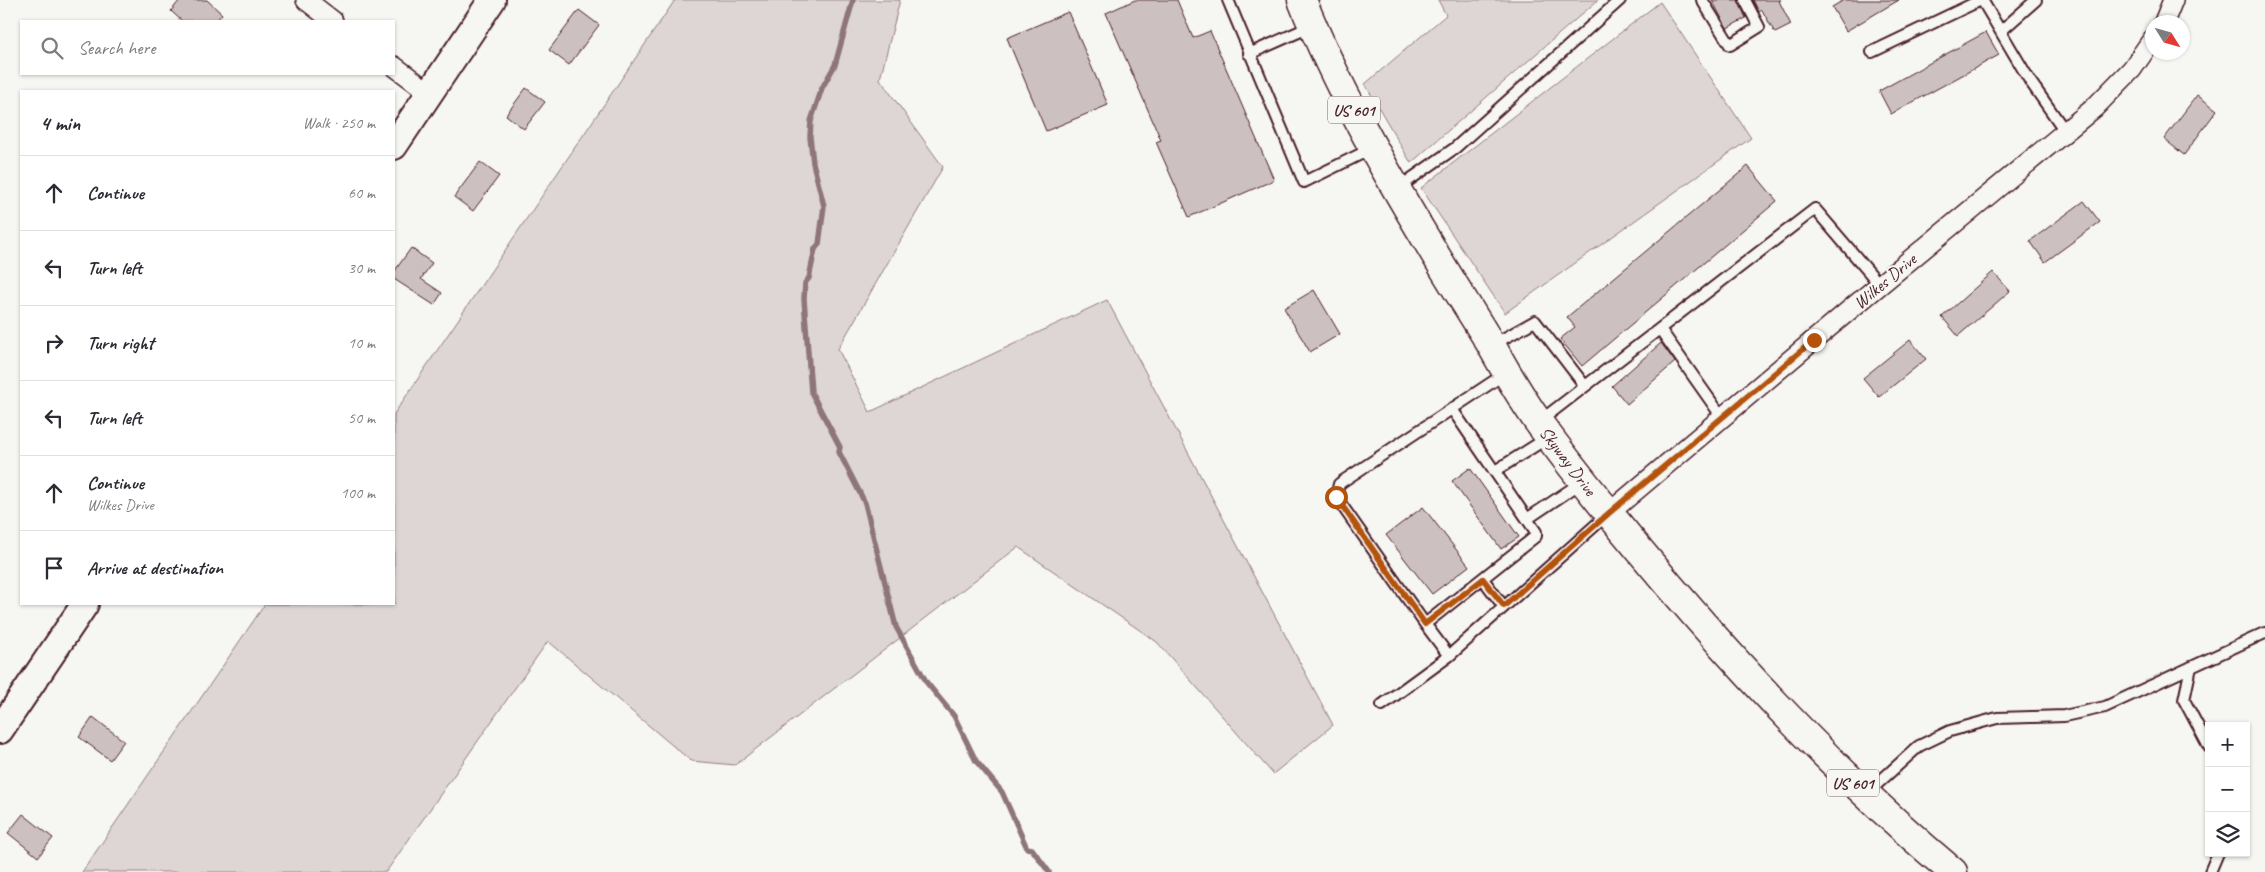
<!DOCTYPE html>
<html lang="en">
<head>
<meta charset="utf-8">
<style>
  :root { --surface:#fff; --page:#f7f7f7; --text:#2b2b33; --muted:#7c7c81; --line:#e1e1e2 }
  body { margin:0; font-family:Caveat,sans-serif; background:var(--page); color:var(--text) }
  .controls { position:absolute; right:15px; bottom:15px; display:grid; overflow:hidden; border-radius:0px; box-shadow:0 1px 4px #0004 }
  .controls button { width:45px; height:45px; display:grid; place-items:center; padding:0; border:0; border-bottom:1px solid var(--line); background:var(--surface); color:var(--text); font:25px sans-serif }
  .compass { position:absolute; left:2145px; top:15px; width:45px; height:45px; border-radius:50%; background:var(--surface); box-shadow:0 1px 4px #0004; rotate:127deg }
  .stop { position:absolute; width:15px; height:15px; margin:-11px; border:4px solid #b45309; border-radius:50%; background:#fff }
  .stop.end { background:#b45309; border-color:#fff; box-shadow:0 1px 5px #0008 }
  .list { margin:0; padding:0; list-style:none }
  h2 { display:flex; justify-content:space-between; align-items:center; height:65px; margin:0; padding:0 20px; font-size:21px }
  h2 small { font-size:16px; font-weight:400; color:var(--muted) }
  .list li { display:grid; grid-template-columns:32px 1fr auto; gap:15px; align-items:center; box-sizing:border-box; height:75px; padding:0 20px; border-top:1px solid var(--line) }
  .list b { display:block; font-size:19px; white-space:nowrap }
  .list p { margin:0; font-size:16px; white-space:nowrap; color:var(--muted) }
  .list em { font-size:16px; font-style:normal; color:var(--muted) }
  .icon { flex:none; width:28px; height:28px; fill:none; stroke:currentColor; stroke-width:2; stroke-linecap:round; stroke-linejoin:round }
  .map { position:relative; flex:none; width:2265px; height:872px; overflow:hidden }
  .search { position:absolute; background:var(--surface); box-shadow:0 1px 4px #0004; left:20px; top:20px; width:375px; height:55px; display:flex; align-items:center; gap:12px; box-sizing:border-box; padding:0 18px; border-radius:0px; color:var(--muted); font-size:19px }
  .panel { position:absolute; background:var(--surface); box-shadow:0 1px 4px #0004; left:20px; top:90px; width:375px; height:515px; border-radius:0px }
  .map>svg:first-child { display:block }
</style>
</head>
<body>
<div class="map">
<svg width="2265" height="872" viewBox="0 0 2265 872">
  <rect width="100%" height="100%" fill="#f6f6f2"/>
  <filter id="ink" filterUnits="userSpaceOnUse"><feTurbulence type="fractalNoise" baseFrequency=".02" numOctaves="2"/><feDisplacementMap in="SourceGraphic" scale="10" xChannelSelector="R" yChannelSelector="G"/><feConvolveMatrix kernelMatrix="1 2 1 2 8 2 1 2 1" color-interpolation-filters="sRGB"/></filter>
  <g filter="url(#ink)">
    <path fill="#ddd6d5" stroke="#947a80" d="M675,0H900L880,79L943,167L838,349L870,412L1107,300L1333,725L1273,774L1157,642L1018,547L735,765L691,761L548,641L386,872H82L265,604H394V414Z
      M1438,0H1598L1411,163L1365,84L1446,15Z
      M1660,2L1751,138L1505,313L1421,188Z"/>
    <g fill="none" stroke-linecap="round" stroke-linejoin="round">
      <path stroke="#8e747a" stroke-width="5.5" d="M853,0L835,65L822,88L811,121L810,137L813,163L824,206L819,244L815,249L809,278L805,283L804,299L811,392L840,447L839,452L865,503L896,627L927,683L954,716L976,761L1002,792L1027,848L1032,849L1049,872"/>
    </g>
    <path fill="#ccc1c0" stroke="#4a1f2b" d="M180,0H207L222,14L216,21H182L171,11Z
      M1135,0H1177L1193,38L1210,31L1274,180L1189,217L1156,142L1161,140L1106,13Z
      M1712,0H1738L1746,18L1727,28Z
      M1753,0H1781L1779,1L1791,25L1775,33L1762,10L1759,12Z
      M1844,0H1899L1846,31L1832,7Z
      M579,10L599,25L569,65L549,50Z
      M1068,12L1108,105L1046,131L1007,38Z
      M1986,32L1999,55L1891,114L1879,91Z
      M526,88L545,102L524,129L506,115Z
      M2197,95L2217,110L2184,155L2164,139Z
      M480,162L499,176L473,211L454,197Z
      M1748,166L1777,201L1582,366L1560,339L1575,327L1567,317Z
      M2084,201L2100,222L2045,262L2030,241Z
      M411,248L432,263L421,279L442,293L434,305L394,279V272Z
      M1993,272L2010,291L1958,336L1942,317Z
      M1314,290L1340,334L1310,352L1284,308Z
      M1910,340L1926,359L1879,397L1863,378Z
      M1661,343L1675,362L1627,404L1612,386Z
      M1470,468L1519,537L1501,549L1452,481Z
      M1423,507L1469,566L1432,594L1386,535Z
      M93,717L124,741L110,760L79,737Z
      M23,814L53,838L38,857L8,833Z"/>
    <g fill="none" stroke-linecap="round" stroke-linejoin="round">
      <g stroke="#4a1f2b" stroke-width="14">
        <path id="lane" d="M1228,0L1304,182L1373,148
          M1702,0L1730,45L1759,27L1745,0
          M1982,0L2030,81L2065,131
          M2001,31L2036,0
          M1872,52L1981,0
          M1249,54L1312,26
          M1398,188L1455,148L1620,0
          M1660,329L1722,417
          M1492,345L1535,321L1585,386
          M1452,409L1536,532V536L1425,624L1336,497L1339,484L1343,481L1506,373
          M1540,421L1815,209L1880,285
          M1495,471L1549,437
          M1527,519L1582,482
          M1483,579L1504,607
          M1425,624L1449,656
          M2191,667L2184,700L2209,747
          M1382,705L1449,656L1608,514
          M1866,794L1919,746L1950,731L1997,718L2064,716L2105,707L2265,633
          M2210,872L2218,853"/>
      </g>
      <g stroke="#4a1f2b" stroke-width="22">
        <path id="street" d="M306,0L333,21
          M2164,22L2173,0
          M394,66L430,93
          M1609,513L1853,307L2094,108L2132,69L2152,40"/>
      </g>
      <g stroke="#4a1f2b" stroke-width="30">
        <path id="secondary" d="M394,146L492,0
          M0,730L85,604"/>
      </g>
      <g stroke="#4a1f2b" stroke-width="31">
        <path id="highway" d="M1302,0C1336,85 1382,166 1429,244C1449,278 1470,310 1490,343C1505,370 1521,398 1539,423C1588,490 1641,553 1695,615C1775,707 1860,794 1953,872"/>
      </g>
      <use href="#lane" stroke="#f6f6f2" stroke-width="10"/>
      <use href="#street" stroke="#f6f6f2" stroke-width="19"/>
      <use href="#secondary" stroke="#f6f6f2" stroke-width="26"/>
      <use href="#highway" stroke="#f6f6f2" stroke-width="28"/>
    </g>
  </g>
  <g fill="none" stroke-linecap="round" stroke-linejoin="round" filter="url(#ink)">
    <path stroke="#b45309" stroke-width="6" d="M1336,497L1425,624L1483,579L1504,606L1609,513L1814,340"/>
  </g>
  <g text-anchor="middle" stroke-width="4" stroke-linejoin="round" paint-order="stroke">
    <g fill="#f6f6f2" stroke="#7e6067" stroke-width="1">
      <rect x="1328" y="96.5" width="52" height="27" rx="4"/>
      <rect x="1827" y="769.5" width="52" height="27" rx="4"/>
    </g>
    <g font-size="16" font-weight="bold" fill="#4a1f2b">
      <text x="1354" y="116">US 601</text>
      <text x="1853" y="789">US 601</text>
    </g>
    <g font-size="18" fill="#4a1f2b" stroke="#f6f6f2">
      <text transform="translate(1885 281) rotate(-40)" y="6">Wilkes Drive</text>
      <text transform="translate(1568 461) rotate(53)" y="6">Skyway Drive</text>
    </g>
  </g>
</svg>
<div class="controls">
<button>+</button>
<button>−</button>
<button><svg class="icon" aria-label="layers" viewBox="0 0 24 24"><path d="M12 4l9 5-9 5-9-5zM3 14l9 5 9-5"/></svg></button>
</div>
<svg class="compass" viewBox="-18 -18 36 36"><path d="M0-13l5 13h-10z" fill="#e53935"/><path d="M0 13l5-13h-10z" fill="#7c7c81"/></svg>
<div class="stop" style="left:1336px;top:497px"></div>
<div class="stop end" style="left:1814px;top:340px"></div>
<div class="search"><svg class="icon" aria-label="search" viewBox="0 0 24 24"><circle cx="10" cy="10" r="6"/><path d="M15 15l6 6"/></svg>Search here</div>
<section class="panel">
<h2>4 min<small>Walk · 250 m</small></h2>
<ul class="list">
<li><svg class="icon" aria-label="ahead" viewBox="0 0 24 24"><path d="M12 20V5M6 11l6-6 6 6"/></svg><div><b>Continue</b></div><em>60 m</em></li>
<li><svg class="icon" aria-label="left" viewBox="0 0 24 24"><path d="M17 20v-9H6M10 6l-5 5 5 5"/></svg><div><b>Turn left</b></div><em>30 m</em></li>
<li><svg class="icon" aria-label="right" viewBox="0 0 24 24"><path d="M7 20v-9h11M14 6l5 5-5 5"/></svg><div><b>Turn right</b></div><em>10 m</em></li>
<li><svg class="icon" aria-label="left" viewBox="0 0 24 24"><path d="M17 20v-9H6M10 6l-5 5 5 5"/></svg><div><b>Turn left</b></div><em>50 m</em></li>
<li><svg class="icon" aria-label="ahead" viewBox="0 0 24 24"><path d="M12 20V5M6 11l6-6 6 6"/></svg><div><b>Continue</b><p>Wilkes Drive</p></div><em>100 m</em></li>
<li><svg class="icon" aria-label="arrive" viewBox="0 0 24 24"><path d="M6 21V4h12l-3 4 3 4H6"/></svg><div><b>Arrive at destination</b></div></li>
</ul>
</section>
</div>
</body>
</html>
